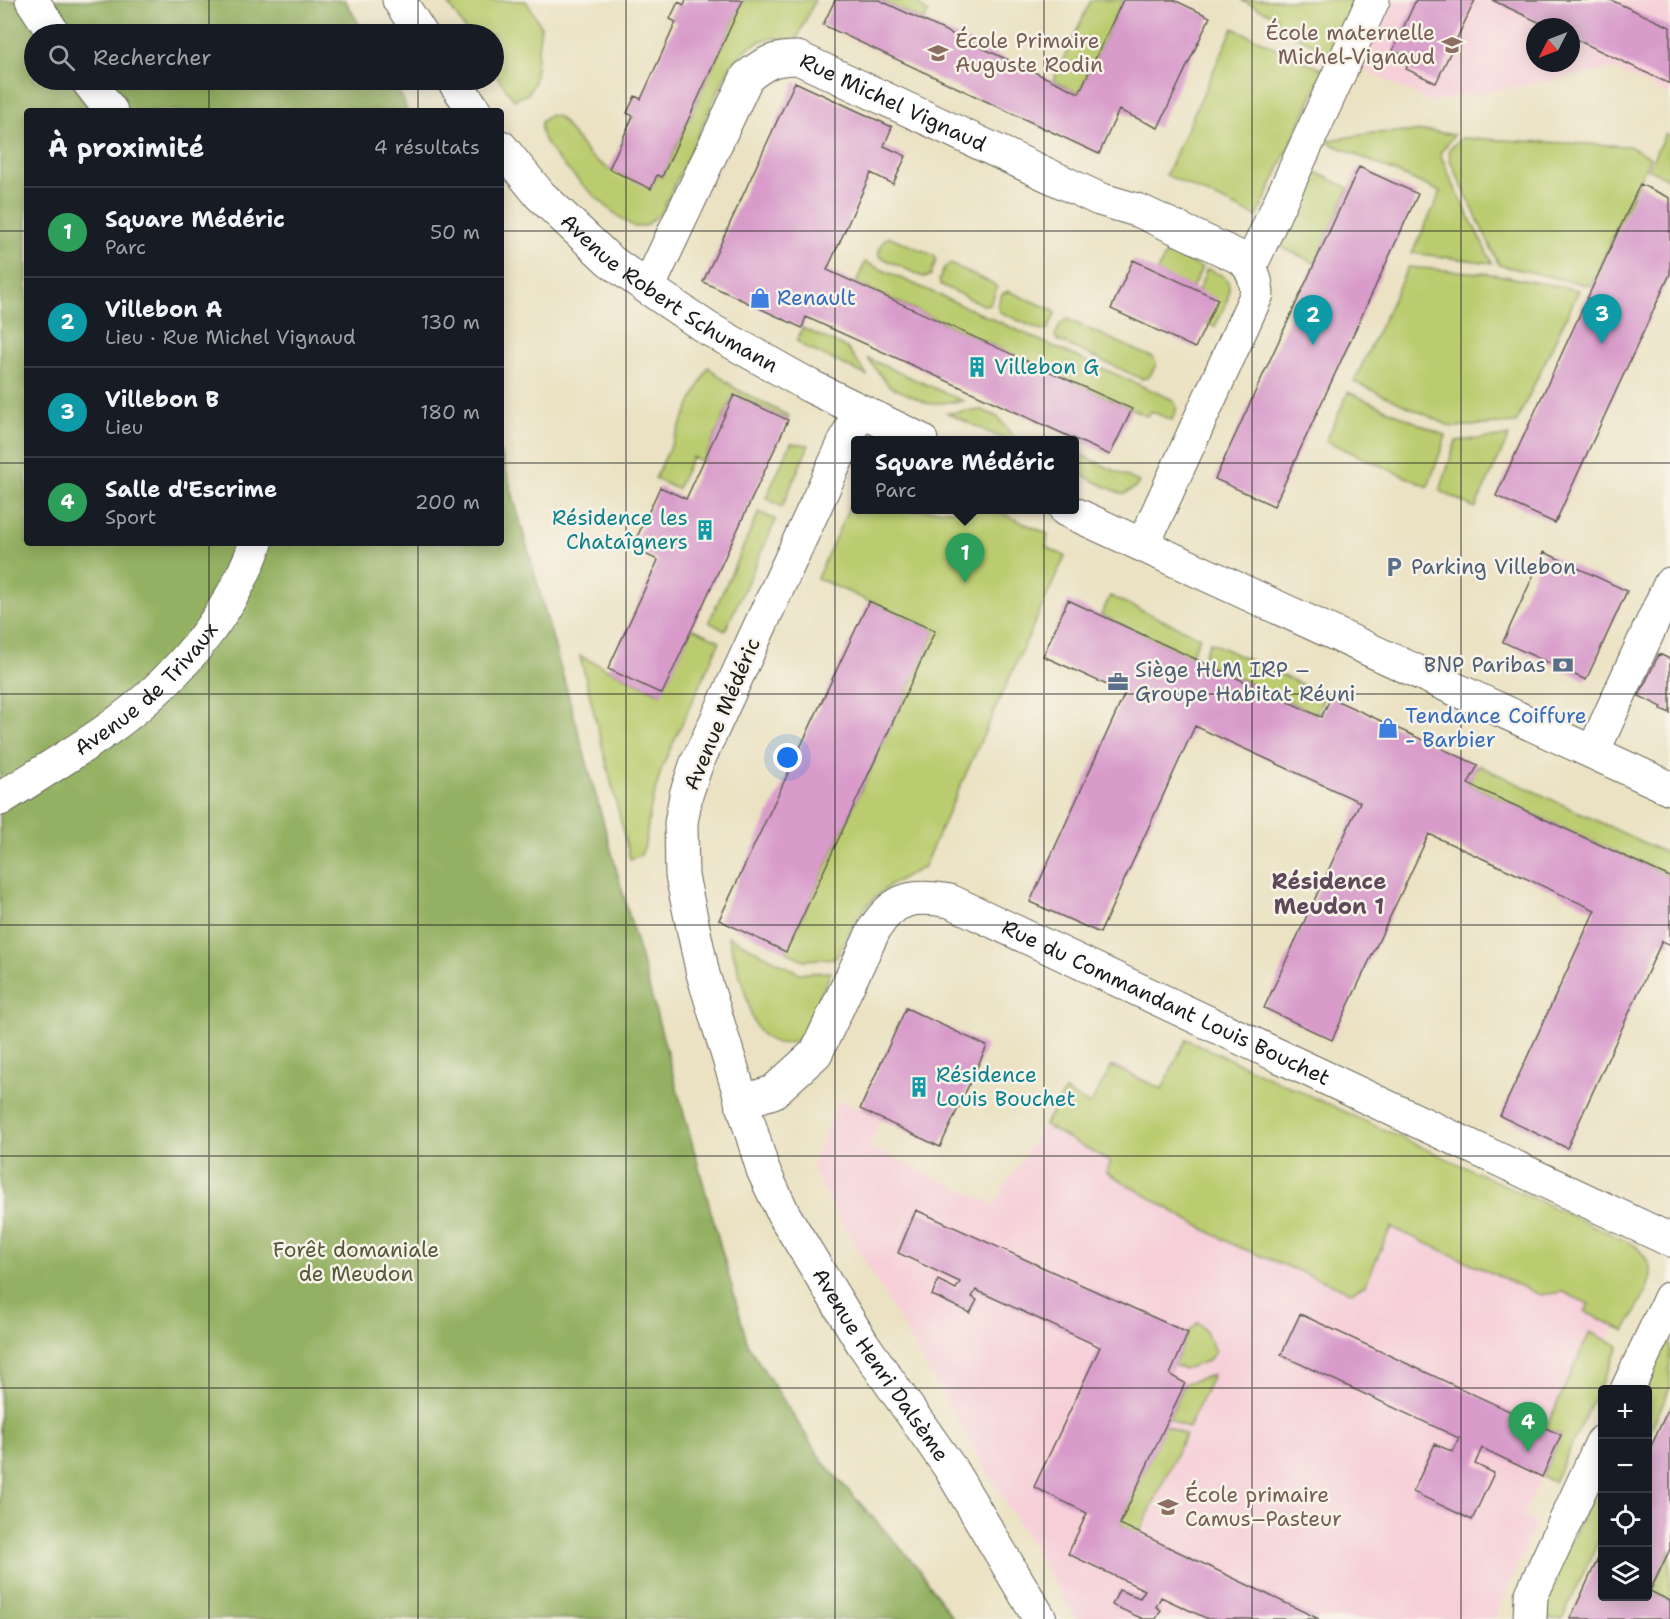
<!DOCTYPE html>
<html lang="fr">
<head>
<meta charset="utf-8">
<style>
  :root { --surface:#171b24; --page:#20242c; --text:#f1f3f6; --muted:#9ea1a6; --line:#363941; --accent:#8c9099 }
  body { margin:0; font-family:"Shantell Sans",sans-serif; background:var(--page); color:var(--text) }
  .controls { position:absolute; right:18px; bottom:18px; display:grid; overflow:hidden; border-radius:6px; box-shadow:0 3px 15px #0003 }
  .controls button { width:54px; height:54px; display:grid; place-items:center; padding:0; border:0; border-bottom:2px solid var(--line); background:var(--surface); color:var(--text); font:30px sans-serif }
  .compass { position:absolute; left:1526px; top:18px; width:54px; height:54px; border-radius:50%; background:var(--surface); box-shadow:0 3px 15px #0003; rotate:228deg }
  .you { position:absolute; left:788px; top:758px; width:21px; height:21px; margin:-15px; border:4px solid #fff; border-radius:50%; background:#1a73e8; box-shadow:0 0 0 9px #1a73e833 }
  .badge { display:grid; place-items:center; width:39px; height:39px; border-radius:50%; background:var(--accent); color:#fff; font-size:20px; font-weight:700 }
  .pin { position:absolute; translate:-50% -50px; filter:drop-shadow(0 2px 3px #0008) }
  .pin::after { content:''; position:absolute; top:32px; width:21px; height:18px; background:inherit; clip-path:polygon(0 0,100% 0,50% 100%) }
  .popup { position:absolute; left:851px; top:436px; width:228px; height:78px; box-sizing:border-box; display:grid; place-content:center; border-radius:6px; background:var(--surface); filter:drop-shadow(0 2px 4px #0005); font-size:20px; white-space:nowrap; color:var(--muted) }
  .popup b { font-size:22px; color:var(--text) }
  .popup::after { content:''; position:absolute; left:50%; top:100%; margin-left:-12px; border:12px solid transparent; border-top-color:var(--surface) }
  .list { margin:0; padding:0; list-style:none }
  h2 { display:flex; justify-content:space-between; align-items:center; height:78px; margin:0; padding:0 24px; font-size:26px }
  h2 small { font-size:20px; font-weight:400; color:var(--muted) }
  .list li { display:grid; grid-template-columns:39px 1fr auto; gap:18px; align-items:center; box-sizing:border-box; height:90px; padding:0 24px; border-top:2px solid var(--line) }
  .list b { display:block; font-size:22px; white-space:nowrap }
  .list p { margin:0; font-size:20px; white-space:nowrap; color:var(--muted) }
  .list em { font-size:20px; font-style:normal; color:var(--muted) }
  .icon { flex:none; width:33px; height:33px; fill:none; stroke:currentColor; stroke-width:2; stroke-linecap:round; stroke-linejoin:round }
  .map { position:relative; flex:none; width:1670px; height:1619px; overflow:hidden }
  .search { position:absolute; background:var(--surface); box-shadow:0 3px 15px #0003; left:24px; top:24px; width:480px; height:66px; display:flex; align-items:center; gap:15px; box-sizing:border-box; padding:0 21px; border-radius:33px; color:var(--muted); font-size:22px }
  .panel { position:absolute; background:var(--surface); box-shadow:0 3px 15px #0003; left:24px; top:108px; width:480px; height:438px; border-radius:6px }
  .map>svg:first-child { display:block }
</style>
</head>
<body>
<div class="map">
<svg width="1670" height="1619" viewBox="0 0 1670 1619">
  <rect width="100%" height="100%" fill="#f7f3e8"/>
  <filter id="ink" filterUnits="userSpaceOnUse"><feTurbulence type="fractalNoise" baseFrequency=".0167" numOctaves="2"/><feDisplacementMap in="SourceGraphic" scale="12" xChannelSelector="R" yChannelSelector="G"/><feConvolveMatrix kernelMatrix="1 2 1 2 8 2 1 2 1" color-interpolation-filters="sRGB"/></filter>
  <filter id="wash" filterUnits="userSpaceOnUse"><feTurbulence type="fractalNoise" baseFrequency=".008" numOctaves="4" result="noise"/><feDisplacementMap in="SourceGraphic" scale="24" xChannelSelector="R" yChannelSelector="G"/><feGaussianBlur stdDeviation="1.35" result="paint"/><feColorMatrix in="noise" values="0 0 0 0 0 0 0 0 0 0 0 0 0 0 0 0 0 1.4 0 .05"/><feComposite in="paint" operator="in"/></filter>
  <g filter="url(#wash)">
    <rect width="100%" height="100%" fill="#ebe2c3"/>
    <path fill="#f6cfd8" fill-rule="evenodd" d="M1389,0H1670V95L1613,69L1431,102L1359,67ZM1535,27H1571V63H1535Z
      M1178,1055L1639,1277L1523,1516L1536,1523L1494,1619H1076L996,1487L811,1169L838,1100L880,1120L870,1147L994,1204L1065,1091L1090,1105L1114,1063L1162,1089Z"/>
    <path fill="#bbcc6f" stroke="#6c7446" stroke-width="1.5" d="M446,0L526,1L541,26L534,83L528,94L514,100L494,72V34H468Z
      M743,0H815L796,41L775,38L763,40L747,48L729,68L662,212L645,226L635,227C613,216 555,161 544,140C541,134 540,129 541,122L550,115L559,117L590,156L609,169L651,188L657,175L662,177Z
      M879,0H914L928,13L924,21Z
      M1091,0H1123L1079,93L1053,81Z
      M1241,0H1355L1331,53L1273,26L1277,17Z
      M1233,28L1324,70L1257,217L1166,175Z
      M1431,131L1454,135L1440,153L1453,184L1492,263L1412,253L1441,192L1325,141L1373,133Z
      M1665,134L1670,136V180L1648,169Z
      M1462,138L1629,146L1650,157L1591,286L1499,265L1450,160L1449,149Z
      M1309,169L1349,188L1315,263L1274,244Z
      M890,237L935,256L936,261L930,276L923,277L880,257L878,253L884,240Z
      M1167,251L1202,268L1192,288L1157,272Z
      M865,262L1171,399L1175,403L1177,408L1172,420L1150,411L1147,416L856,283Z
      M950,264L994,284L997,288L990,304L983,305L941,285L939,280L944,268Z
      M1408,267L1492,274L1579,290L1516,423L1452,427L1354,382Z
      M1207,269C1212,271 1220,274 1224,277C1238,288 1220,315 1215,327L1206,323L1198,291Z
      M1008,291L1053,310L1055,314L1048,329L1042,331L1000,312L997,306L1002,294Z
      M1067,319L1154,358L1156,365L1149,377L1142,379L1057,340L1055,336L1061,323Z
      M802,328L847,348L868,376L805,347L797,341Z
      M867,358L963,401L929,404L889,386Z
      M708,367L736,389L789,416L788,420L734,395L703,462L692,457L677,489L655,479Z
      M1348,392L1446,436L1428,487L1326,441Z
      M982,410L998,417L1016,440H1006L947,413Z
      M1509,436L1475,508L1440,491L1456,441Z
      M791,443L809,445L782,507L766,498Z
      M1075,452L1139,482L1136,487L1124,494L1117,492L1075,472Z
      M855,494L856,510H995L1048,534L1046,547L1065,556L923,868C871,891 860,909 836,958L804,960L786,952L935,631L817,578Z
      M759,512L776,520L725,631L709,622Z
      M1110,596L1200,637L1190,657L1101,615Z
      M692,628L720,641L662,767L650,811L645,845L641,855L630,859L580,656L661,694Z
      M1210,642L1325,695L1316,714L1201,661Z
      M1478,765L1670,855V877L1468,784Z
      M728,936L799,973L831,972L802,1035C788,1050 765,1044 756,1026C751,1018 750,1008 747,999C741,978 734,957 728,936Z
      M1186,1039L1635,1245C1643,1254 1651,1263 1651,1274C1652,1284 1631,1320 1625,1331L1585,1312L1589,1304L1563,1292L1540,1295L1391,1227L1365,1285L1351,1292L1234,1245L1193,1223L1106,1172L1111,1162L1044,1125L1065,1091L1090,1105L1112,1066L1162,1089Z
      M1198,1322L1206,1332L1215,1352L1208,1361L1184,1369L1174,1365L1188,1333Z
      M1670,1329V1388L1648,1436V1390H1642Z
      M1590,1332L1619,1346L1554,1482L1542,1477L1561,1435L1546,1428Z
      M1213,1375L1188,1428L1169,1419L1185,1383Z
      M1165,1425L1185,1435L1139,1534L1120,1524Z
      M1602,1474V1533L1562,1619H1546L1554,1577Z
      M1670,1549V1601L1650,1591Z"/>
    <path fill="#94b062" stroke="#58663f" stroke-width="1.5" d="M0,0H345L365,34H34V80H392L404,101L407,111H27V543H501V452L748,1345L823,1462L920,1570L953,1619H0Z"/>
    <g id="blocks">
      <path fill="#d89bca" d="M686,0H743L662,177L657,175L651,189L609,169L633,116L627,113L635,96L641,99L676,22L670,19L678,2L684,5Z
        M835,0H879L1079,93L1123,0H1174L1210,17L1158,128L1119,110L1099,154L823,25Z
        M1416,0H1475L1436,83L1406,69L1411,59L1393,50Z
        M1492,0H1611L1670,27V84L1571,37V27H1549Z
        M795,82L892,127L884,146L906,156L893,184L871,173L827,270L1132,409L1110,455L806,317L802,328L703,282Z
        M1359,167L1418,194L1274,506L1215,479Z
        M1640,184L1670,198V274L1555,523L1496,496Z
        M1133,260L1218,299L1195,348L1111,309Z
        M734,395L788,420L662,694L608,669L658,560L632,548L660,487L686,499Z
        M1544,552L1627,591L1586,680L1503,642Z
        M1068,600L1321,717L1331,698L1478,765L1468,784L1670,877V945L1662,941L1567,1148L1500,1116L1595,910L1429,834L1332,1040L1264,1008L1360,802L1195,726L1100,933L1030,902L1125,693L1043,656Z
        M869,601L935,631L786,952L719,920Z
        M1659,654L1670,659V713L1661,709L1662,707L1639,696Z
        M906,1008L987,1046L940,1147L860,1109Z
        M916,1210L1188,1333L1170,1375L1185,1383L1120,1524L1319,1619H1208L1161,1597L1156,1607L1161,1610L1156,1619H1143L1112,1605L1119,1590L1140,1598L1145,1590L1068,1554L1087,1513L1034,1487L1100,1347L976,1290L972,1297L977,1300L970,1313L932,1295L938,1280L956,1289L960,1282L898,1253Z
        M1300,1314L1561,1435L1542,1477L1482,1448L1475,1464L1494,1473L1472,1520L1413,1492L1435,1444L1453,1452L1459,1438L1281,1355Z
        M1670,1405V1549L1650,1591L1670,1601V1619H1570L1602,1550V1596H1648V1453Z"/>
    </g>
  </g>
  <g filter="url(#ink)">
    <use href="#blocks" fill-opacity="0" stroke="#646156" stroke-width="1.5"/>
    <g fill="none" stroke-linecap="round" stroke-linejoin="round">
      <g stroke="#646156" stroke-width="35">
        <g id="minor">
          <path d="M399,0L421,34"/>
          <path d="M453,80L475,111"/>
          <path id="s1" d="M501,147L540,195L609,260L648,288L707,328L810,386L921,440"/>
          <path d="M1250,267L1373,0"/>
          <path id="s2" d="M648,288L747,77C766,62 774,58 798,58L1099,199L1140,211L1243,259C1253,270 1256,279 1257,294L1143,545"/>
          <path id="s3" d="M859,411L696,765L686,795L681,823L682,876L703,974L763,1170L784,1215L863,1344L950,1468L1040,1619"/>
          <path d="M1066,510L1670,788"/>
          <path d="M1593,752L1670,584"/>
          <path id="s4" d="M741,1102L773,1092L816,1053L875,928C895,896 916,895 950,901L1670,1240"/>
          <path d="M1627,1390L1670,1298"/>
          <path d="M1530,1619L1531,1596L1602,1442"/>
        </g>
      </g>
      <g stroke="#646156" stroke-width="35">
        <g id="major">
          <path d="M32,0L54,34"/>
          <path d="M87,80L111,111"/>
          <path id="s5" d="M0,799C36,776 73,754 107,730C172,684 229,619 256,543"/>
        </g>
      </g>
      <use href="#minor" stroke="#fff" stroke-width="33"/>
      <use href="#major" stroke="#fff" stroke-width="33"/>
    </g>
  </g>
  <path fill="none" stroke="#1c1c1c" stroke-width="1.5" stroke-opacity="0.55" d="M209,0V34M418,0V34M626,0V1619M835,0V1619M1044,0V1619M1252,0V1619M1461,0V1619M209,80V111M418,80V111M0,231H27M501,231H1670M0,463H27M501,463H1670M209,543V1619M418,543V1619M0,694H1670M0,925H1670M0,1156H1670M0,1388H1670"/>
  <defs>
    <g id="school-bare" transform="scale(1.62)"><path d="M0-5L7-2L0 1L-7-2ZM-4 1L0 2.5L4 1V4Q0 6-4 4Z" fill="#8d6e63" stroke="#f7f3e8" stroke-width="2.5" paint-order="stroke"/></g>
    <g id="shop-bare" transform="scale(1.62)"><path d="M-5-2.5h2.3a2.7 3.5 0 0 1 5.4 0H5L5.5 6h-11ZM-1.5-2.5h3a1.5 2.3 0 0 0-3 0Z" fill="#3f7fe0" stroke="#f7f3e8" stroke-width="2.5" paint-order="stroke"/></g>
    <g id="building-bare" transform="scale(1.62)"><path d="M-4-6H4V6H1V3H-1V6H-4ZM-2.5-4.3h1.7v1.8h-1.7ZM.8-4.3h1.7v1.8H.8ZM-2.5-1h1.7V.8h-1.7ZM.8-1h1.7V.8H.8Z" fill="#0f9aa8" stroke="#f7f3e8" stroke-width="2.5" paint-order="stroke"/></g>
    <g id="parking-bare" transform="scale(1.62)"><path d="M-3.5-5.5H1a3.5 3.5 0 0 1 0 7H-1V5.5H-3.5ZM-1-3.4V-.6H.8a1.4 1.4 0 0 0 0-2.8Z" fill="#5c6f8a" stroke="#f7f3e8" stroke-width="2.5" paint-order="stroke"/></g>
    <g id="bank-bare" transform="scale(1.62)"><path d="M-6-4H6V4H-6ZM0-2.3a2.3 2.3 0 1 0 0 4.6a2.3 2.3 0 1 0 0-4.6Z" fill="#5c6f8a" stroke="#f7f3e8" stroke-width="2.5" paint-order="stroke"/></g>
    <g id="office-bare" transform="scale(1.62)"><path d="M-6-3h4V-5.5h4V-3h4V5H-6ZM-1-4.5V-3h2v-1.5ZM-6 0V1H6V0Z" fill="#5c6f8a" stroke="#f7f3e8" stroke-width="2.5" paint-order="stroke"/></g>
  </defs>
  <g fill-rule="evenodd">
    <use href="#school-bare" x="1452" y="45"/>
    <use href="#school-bare" x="938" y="53"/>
    <use href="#shop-bare" x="760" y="298"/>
    <use href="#building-bare" x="977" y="367"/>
    <use href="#building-bare" x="705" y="530"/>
    <use href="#parking-bare" x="1394" y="567"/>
    <use href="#bank-bare" x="1563" y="665"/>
    <use href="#office-bare" x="1118" y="682"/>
    <use href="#shop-bare" x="1388" y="728"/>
    <use href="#building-bare" x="919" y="1087"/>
    <use href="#school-bare" x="1168" y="1507"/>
  </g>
  <g text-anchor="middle" stroke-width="5" stroke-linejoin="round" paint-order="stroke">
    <g font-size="21" fill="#785e54" stroke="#f7f3e8" text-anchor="start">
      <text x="1435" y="40" text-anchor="end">École maternelle<tspan x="1435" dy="24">Michel-Vignaud</tspan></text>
      <text x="955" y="48">École Primaire<tspan x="955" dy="24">Auguste Rodin</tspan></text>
      <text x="1185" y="1502">École primaire<tspan x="1185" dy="24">Camus–Pasteur</tspan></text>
    </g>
    <g font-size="21" fill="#1c1c1c" stroke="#f7f3e8">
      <text dy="7" stroke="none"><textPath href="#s2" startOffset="394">Rue Michel Vignaud</textPath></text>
      <text dy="7" stroke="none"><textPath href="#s1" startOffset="225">Avenue Robert Schumann</textPath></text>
      <text dy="7" stroke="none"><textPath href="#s5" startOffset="184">Avenue de Trivaux</textPath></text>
      <text transform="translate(722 714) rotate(-67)" y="7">Avenue Médéric</text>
      <text dy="7" stroke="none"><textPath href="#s4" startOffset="555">Rue du Commandant Louis Bouchet</textPath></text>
      <text dy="7" stroke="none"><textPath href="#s3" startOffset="1036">Avenue Henri Dalsème</textPath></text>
    </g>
    <g font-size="21" fill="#366cbe" stroke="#f7f3e8" text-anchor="start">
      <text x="777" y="305">Renault</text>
      <text x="1405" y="723">Tendance Coiffure<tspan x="1405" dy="24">- Barbier</tspan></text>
    </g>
    <g font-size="21" fill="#0d838f" stroke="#f7f3e8" text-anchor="start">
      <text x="994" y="374">Villebon G</text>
      <text x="688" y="525" text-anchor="end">Résidence les<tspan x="688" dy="24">Chataîgners</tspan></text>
      <text x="936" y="1082">Résidence<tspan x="936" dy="24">Louis Bouchet</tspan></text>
    </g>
    <g font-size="21" fill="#4e5e75" stroke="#f7f3e8" text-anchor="start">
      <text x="1411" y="574">Parking Villebon</text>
      <text x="1546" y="672" text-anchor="end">BNP Paribas</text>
      <text x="1135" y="677">Siège HLM IRP –<tspan x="1135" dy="24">Groupe Habitat Réuni</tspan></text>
    </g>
    <g font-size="21" fill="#545a39" stroke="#f7f3e8">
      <text x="356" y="1257">Forêt domaniale<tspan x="356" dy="24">de Meudon</tspan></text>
    </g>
    <g font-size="22" font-weight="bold" fill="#5e4859" stroke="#f7f3e8">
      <text x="1329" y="889">Résidence<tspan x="1329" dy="25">Meudon 1</tspan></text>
    </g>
  </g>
</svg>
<div class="controls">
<button>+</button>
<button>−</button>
<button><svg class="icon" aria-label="locate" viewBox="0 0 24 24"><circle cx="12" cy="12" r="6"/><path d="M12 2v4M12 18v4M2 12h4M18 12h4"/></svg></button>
<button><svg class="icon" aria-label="layers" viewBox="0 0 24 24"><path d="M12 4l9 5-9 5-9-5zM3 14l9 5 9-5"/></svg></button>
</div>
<svg class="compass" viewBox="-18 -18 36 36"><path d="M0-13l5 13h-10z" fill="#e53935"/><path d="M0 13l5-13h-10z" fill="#9ea1a6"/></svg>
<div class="you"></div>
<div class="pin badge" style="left:965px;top:583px;background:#2e9e5b">1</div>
<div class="popup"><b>Square Médéric</b>Parc</div>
<div class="pin badge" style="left:1313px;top:345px;background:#0f9aa8">2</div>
<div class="pin badge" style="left:1602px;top:344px;background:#0f9aa8">3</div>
<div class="pin badge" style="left:1528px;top:1452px;background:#2e9e5b">4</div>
<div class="search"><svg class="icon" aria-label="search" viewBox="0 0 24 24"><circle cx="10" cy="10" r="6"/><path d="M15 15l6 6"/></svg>Rechercher</div>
<section class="panel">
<h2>À proximité<small>4 résultats</small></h2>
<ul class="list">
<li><span class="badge" style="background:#2e9e5b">1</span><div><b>Square Médéric</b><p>Parc</p></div><em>50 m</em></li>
<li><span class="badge" style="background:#0f9aa8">2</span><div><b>Villebon A</b><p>Lieu · Rue Michel Vignaud</p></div><em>130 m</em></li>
<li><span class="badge" style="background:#0f9aa8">3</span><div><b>Villebon B</b><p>Lieu</p></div><em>180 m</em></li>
<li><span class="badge" style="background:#2e9e5b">4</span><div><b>Salle d'Escrime</b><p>Sport</p></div><em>200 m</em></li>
</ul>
</section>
</div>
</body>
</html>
